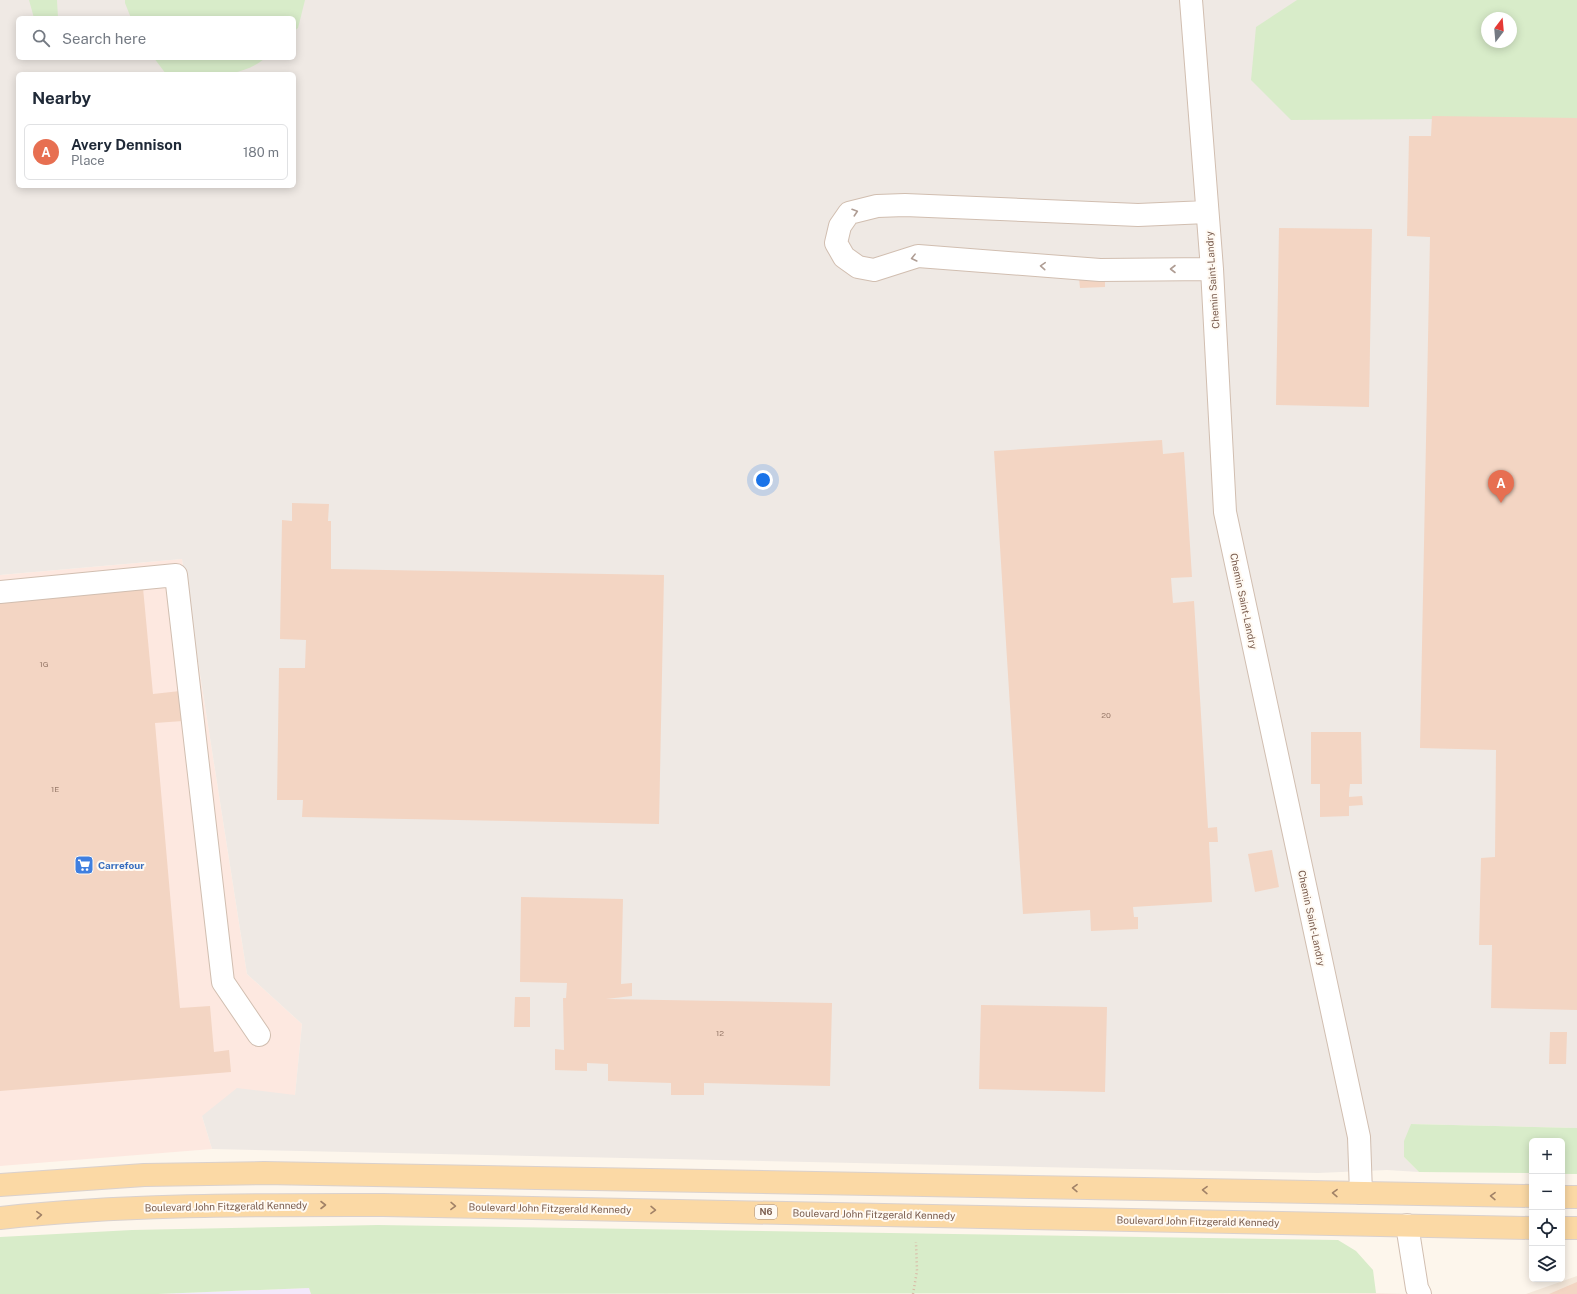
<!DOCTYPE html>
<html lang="en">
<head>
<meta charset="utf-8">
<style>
  :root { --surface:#fff; --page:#f2f2f3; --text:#1f2937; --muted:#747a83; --line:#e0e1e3; --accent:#e76f51 }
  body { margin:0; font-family:"Public Sans",sans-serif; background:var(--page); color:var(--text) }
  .controls { position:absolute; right:12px; bottom:12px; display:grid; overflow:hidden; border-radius:6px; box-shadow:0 2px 10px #0003 }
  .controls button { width:36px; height:36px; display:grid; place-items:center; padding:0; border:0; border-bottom:1px solid var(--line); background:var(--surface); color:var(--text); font:20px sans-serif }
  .compass { position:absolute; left:1481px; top:12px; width:36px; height:36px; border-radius:50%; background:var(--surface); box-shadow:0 2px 10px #0003; rotate:16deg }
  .you { position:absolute; left:763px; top:480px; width:14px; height:14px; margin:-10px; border:3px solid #fff; border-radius:50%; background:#1a73e8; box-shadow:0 0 0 6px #1a73e833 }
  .badge { display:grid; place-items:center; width:26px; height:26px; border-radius:50%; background:var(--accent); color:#fff; font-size:13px; font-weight:700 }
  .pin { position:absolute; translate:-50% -33px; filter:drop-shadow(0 1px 2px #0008) }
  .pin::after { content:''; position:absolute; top:21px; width:14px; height:12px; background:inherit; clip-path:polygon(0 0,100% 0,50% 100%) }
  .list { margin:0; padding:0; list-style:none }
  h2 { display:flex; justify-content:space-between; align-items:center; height:52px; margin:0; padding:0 16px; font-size:17px }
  h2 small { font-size:13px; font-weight:400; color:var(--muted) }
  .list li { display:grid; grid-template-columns:26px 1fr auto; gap:12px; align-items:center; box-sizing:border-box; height:56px; margin:0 8px 8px; padding:0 8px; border:1px solid var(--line); border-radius:6px }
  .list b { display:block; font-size:15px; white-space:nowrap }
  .list p { margin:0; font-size:13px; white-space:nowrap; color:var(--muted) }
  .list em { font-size:13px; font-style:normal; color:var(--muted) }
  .icon { flex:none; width:22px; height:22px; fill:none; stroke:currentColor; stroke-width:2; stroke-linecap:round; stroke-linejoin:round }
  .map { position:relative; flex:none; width:1577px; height:1294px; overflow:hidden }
  .search { position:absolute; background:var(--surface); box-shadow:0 2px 10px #0003; left:16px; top:16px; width:280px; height:44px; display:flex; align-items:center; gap:10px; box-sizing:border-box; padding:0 14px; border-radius:6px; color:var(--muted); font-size:15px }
  .panel { position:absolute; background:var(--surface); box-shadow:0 2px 10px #0003; left:16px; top:72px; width:280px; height:116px; border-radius:6px }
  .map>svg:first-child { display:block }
</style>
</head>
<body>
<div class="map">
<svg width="1577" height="1294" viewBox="0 0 1577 1294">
  <rect width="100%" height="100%" fill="#fdf6ec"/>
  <path fill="#f5e8da" d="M1577,1276V1294H1526Z"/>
  <path fill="#fde8e0" d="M182,559L247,974L302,1024L295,1096L202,1116L212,1149L0,1166V575Z
    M1376,1293L1408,1294H1114H1154Z"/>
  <path fill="#efe9e4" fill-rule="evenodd" d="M0,0H1577V1128L1411,1124L1404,1157L1419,1172L1387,1170L1318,1173L212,1149L202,1116L237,1088L295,1095L302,1024L247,974L182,559L0,575ZM18,18H294V58H18ZM1487,18H1511V42H1487ZM18,74H294V186H18Z"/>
  <path fill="#f3e8fa" d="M309,1288L311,1294H158Z"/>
  <path fill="#d8ecc9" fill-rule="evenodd" d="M29,0H57L58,18H34Z
    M125,0H305L298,28L294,31V18H131L125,3Z
    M1297,0H1577V122L1438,119L1291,120L1251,80L1256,27ZM1487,18H1511V42H1487Z
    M154,58H265C239,81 198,74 166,74Z
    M1411,1124L1577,1128V1174H1562V1141H1532V1173L1419,1172L1404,1157V1141Z
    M378,1225L1338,1240L1356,1251L1373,1270L1376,1293L311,1294L309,1288L158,1294H0V1237L132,1230Z"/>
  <path fill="#f3d5c3" d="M1432,116L1577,118V1010L1491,1008L1492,945H1479L1481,858L1495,857L1496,750L1420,748L1430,237L1407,236L1409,136H1431Z
    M1279,228L1372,229L1369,407L1276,405Z
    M1105,276V287L1080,288L1079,278Z
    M1162,440L1163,454L1184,452L1192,577L1171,578L1173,603L1194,601L1208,828L1217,827L1218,842H1209L1212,902L1133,907L1134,917H1138V929L1091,931L1090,910L1023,914L994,451Z
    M292,503L329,504L328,521H331V569L664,575L659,824L302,817L303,800H277L279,668H305L306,640L280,639L282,520L292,521Z
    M143,588L153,694L180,691L183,721L155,723L180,1008L210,1006L214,1052L229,1050L231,1072L0,1091V600Z
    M1311,732H1361L1362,784H1350L1349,794V797L1362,796L1363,805L1349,806V816L1320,817V784H1311Z
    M1272,850L1279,887L1255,892L1248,854Z
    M521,897L623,899L621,984L632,983V996L606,999L832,1003L830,1086L704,1083V1095H671V1083L608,1081V1064L587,1063V1071L555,1070V1049L564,1050L563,998H566L567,983L520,982Z
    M515,997H530V1027H514Z
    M981,1005L1107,1007L1105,1092L979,1089Z
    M1550,1032H1567L1566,1064H1549Z
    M1577,1282V1294H1549Z"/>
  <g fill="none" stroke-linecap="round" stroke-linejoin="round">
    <g stroke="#d1beb0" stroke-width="24">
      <path id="minor" d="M1191,0L1212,269L1225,512L1359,1137L1361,1193
        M1207,212L1138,215L905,205L877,206L849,213L840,226L836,243L844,257L858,267L874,270L918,256L1100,270L1212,269
        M0,592L176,575L223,982L259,1035
        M1407,1225L1417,1288L1420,1294"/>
    </g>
    <g stroke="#dad1cd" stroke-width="24">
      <path id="major" d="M0,1185L144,1175L264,1173L1532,1196
        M1562,1197H1577
        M0,1218C127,1204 255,1205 383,1205L1532,1228
        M1562,1228H1577"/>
    </g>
    <path stroke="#d9b8a5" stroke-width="2.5" stroke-dasharray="1 3" stroke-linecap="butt" d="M913,1294L917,1271L916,1242"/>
    <use href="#minor" stroke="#fff" stroke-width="22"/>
    <use href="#major" stroke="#fbd9a5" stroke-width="22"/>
  </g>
  <defs><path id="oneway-chevron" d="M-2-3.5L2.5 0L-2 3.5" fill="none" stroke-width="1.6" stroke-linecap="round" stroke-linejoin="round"/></defs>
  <g stroke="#af9d94">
    <use href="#oneway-chevron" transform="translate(855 212) rotate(-18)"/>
    <use href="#oneway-chevron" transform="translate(914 258) rotate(166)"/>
    <use href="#oneway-chevron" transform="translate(1043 266) rotate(-176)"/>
    <use href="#oneway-chevron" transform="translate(1173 269) rotate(-180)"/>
  </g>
  <g stroke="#a18267">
    <use href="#oneway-chevron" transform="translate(1075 1188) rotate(-179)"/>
    <use href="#oneway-chevron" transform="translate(1205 1190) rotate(-179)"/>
    <use href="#oneway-chevron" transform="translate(1335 1193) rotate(-179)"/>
    <use href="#oneway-chevron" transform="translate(1493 1196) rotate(-179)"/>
    <use href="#oneway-chevron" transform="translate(323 1205)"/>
    <use href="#oneway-chevron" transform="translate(453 1206) rotate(1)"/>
    <use href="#oneway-chevron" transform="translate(653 1210) rotate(1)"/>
    <use href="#oneway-chevron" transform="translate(39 1215) rotate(-4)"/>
  </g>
  <defs>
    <g id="supermarket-square" transform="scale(1)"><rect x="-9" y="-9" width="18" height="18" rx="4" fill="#3f7fe0" stroke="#fffaf3"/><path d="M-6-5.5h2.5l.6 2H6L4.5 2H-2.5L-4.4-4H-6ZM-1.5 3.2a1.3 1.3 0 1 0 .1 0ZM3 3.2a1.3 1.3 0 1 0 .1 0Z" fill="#fff"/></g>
  </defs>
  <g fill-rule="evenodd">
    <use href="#supermarket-square" x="84" y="865"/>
  </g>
  <g text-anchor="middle" stroke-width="4" stroke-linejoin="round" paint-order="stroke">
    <g font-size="8" fill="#987a6a">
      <text x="44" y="667">1G</text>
      <text x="1106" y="718">20</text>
      <text x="55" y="792">1E</text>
      <text x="720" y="1036">12</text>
    </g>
    <rect fill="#fffaf3" stroke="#a28b7f" stroke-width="1" x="755" y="1205" width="22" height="14" rx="3"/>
    <g font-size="9" font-weight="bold" fill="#7a5c4d">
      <text x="766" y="1215">N6</text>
    </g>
    <g font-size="10" fill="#7a5c4d" stroke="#fffaf3">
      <text transform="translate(1212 280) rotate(-94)" y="4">Chemin Saint-Landry</text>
      <text transform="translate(1244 601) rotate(78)" y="4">Chemin Saint-Landry</text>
      <text transform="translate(1312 918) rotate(78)" y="4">Chemin Saint-Landry</text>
      <text transform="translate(226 1206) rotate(-1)" y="4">Boulevard John Fitzgerald Kennedy</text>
      <text transform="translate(550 1208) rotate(1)" y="4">Boulevard John Fitzgerald Kennedy</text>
      <text transform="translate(874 1214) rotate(1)" y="4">Boulevard John Fitzgerald Kennedy</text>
      <text transform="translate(1198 1221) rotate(1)" y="4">Boulevard John Fitzgerald Kennedy</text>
    </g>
    <g font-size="10" font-weight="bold" fill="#366cbe" stroke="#fffaf3" text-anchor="start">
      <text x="98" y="869">Carrefour</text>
    </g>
  </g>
</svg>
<div class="controls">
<button>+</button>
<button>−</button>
<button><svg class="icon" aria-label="locate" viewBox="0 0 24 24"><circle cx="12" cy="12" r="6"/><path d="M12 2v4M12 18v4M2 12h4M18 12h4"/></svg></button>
<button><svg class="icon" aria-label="layers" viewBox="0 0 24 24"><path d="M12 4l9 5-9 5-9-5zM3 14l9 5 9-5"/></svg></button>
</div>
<svg class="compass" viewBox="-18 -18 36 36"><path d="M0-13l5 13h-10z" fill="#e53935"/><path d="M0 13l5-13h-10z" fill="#747a83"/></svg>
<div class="you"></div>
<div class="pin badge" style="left:1501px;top:503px">A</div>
<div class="search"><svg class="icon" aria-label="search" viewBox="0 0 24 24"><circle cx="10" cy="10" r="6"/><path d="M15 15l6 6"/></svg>Search here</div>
<section class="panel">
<h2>Nearby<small></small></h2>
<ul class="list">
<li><span class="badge">A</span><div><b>Avery Dennison</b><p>Place</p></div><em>180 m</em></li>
</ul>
</section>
</div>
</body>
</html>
